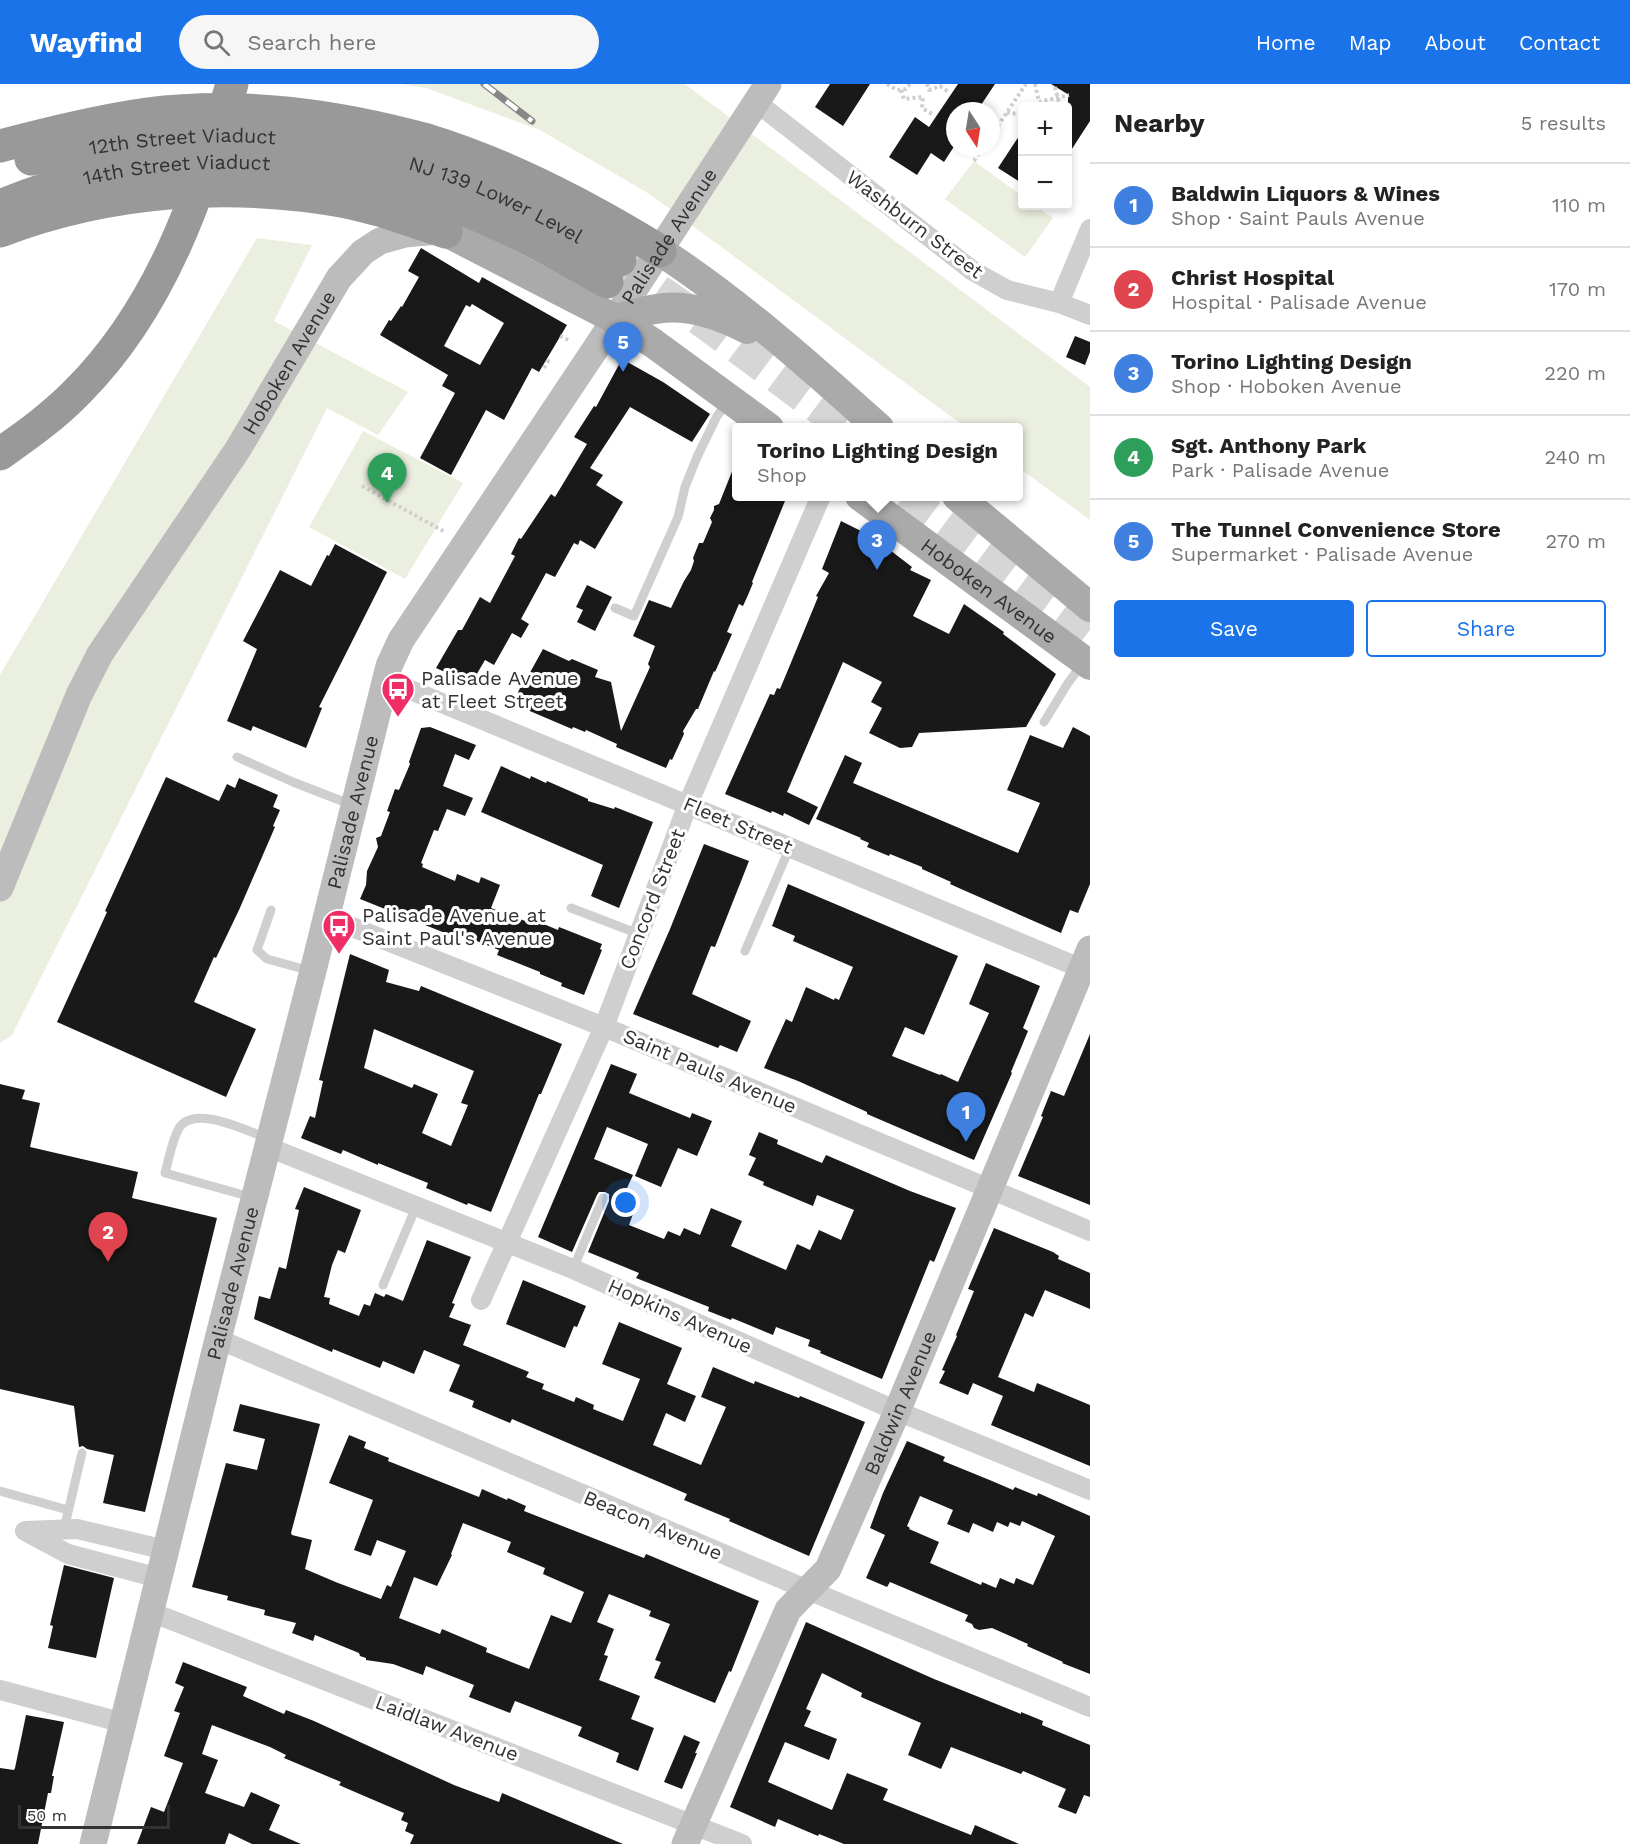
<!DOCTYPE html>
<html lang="en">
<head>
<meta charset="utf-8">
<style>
  :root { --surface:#fff; --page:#f6f6f6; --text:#222; --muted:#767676; --line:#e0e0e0; --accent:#1a73e8 }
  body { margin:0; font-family:"Work Sans",sans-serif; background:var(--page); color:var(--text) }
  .controls { position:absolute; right:18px; top:18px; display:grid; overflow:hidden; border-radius:6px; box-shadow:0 3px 9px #0003 }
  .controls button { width:54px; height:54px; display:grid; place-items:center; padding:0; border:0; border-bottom:2px solid var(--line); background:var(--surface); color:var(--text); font:30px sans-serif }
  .compass { position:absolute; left:946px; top:18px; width:54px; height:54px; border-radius:50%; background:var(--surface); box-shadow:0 3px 9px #0003; rotate:168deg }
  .scale { position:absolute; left:18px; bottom:15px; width:152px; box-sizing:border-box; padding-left:6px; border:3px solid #323232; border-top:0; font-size:16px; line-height:21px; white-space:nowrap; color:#323232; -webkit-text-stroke:4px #fff; paint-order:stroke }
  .you { position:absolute; left:626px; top:1119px; width:21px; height:21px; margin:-15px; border:4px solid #fff; border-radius:50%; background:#1a73e8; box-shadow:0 0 0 9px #1a73e833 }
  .badge { display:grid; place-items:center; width:39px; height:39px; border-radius:50%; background:var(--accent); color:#fff; font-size:20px; font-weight:700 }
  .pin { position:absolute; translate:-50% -50px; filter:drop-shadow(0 2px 3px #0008) }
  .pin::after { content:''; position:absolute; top:32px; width:21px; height:18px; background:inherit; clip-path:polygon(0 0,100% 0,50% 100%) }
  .popup { position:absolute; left:732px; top:339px; width:291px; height:78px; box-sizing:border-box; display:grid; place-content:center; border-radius:6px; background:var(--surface); filter:drop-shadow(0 2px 4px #0005); font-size:20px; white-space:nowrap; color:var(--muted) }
  .popup b { font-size:22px; color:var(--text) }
  .popup::after { content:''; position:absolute; left:50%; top:100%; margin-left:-12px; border:12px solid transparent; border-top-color:var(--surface) }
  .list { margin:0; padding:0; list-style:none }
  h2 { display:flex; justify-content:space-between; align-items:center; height:78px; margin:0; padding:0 24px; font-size:26px }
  h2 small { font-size:20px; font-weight:400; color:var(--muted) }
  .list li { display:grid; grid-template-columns:39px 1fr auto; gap:18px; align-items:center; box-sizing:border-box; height:84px; padding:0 24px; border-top:2px solid var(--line) }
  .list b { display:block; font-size:22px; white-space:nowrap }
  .list p { margin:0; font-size:20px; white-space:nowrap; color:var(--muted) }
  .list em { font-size:20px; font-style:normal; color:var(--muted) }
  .actions { display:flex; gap:12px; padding:18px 24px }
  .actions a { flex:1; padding:14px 0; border:2px solid var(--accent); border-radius:6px; text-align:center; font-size:21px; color:var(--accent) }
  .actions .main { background:var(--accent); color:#fff }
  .icon { flex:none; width:33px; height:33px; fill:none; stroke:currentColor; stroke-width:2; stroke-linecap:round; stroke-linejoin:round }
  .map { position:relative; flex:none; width:1090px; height:1760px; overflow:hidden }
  header { display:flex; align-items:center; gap:36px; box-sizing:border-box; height:84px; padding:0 30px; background:var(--accent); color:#fff }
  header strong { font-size:28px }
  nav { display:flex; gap:33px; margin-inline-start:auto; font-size:21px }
  .search { width:420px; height:54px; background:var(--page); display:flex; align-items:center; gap:15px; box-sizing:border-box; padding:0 21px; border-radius:33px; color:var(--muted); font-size:22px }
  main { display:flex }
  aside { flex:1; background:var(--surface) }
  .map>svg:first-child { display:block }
</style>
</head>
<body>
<header>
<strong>Wayfind</strong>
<div class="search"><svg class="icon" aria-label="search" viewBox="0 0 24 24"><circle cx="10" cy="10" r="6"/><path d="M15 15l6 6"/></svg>Search here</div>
<nav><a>Home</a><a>Map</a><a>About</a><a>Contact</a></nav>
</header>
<main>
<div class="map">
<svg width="1090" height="1760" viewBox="0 0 1090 1760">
  <rect width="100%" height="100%" fill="#fff"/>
  <path fill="#ebefdf" d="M401,0H685L1090,303V436L1018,383V344L965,343L651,111L540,46L426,4Z
    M974,77L1022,112L1023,122H1036L1053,134L1025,173L945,115Z
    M257,154L312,161L274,237L408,308L378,351L327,324L12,951L0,959V591Z
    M363,347L463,399L405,495L309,443Z"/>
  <path fill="#191919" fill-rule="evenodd" d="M830,0H870L843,42L815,23Z
    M958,0H995L977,27H955V61L944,78L931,69L917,91L889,73L915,33L929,43Z
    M1051,0H1090V37L1068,71V14L1069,11Z
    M1023,46V100L998,84Z
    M421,164L479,199L482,193L567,241L539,288L532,284L504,336L486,326L451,391L420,374L455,309L442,302L448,291L380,251L389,236L391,237L401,222L402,223L419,193L408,187ZM472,220L504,239L480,281L444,262L466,221L470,223Z
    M1075,252L1090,258V268L1085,281L1066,273Z
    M622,275L663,298L710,330L692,358L630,323L590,384L603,391L596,401L623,418L595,465L580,456L578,461L574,459L555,493L546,489L521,535L529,540L521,554L512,549L494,581L485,576L471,600L436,584L458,546H462L480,513L490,519L515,472L511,470L519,454L521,455L551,410L555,413L587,360L574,353L594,322L596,323Z
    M735,380L736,412H787L752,498L753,499L748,511L743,522L739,520L727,548L732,550L715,588L714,587L698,625H696L683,647L684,650L672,676L670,675L666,684L616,663L617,660L586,646L585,648L573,643L572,645L518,622L520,617L515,615L525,593L527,594L543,565L569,577L572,575L598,586L595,593L611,598L621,647L650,583L648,580L655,562L633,552L649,516L671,524L684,497L691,486L694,477L693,474L699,459H703L712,438L710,434L714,426V422L719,420Z
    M841,437L873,453L912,483L910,486L931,496L913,532L949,550L964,520L1004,548L1003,550L1056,590L1026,643L919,649L912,663L900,664L869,649L882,624L871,618L882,598L843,578L787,708L818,723L809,741L784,729L783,732L772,727L771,729L725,710L770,610L774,611L777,604L780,605L790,581L818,513L816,512L829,489L822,485Z
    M335,460L387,488L319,623L322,624L306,664L253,642L251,647L227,637L257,565L243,557L280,486L311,502L327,471L329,472Z
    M587,501L612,513L595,547L577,538L583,526L576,523Z
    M430,643L476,661L469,676L455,670L443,702L473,714L465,732L447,725L438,747L434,746L421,779L423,780L422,783L455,797L457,790L479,799L481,793L500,801L491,824L533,840L534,836L558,846L559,843L602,860L600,865L602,866L584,911L561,902L562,899L540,890V888L497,871L499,866L457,849L455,853L360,815L366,801L367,787L378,763L376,754L381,752L390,728L387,727L395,705L399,706L410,680L409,678L421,644Z
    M1073,643L1090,652V800L1078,829L1070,826L1061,849L961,805L950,800L951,798L922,785V783L890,770L889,772L867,763L869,759L860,755L861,754L816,735L845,671L862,679L853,699L1018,769L1040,719L1007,706L1030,651L1063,664Z
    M501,682L530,695L531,692L546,699L547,697L588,715V717L614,725L615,723L653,738L619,824L591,812L603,781L481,728Z
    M166,693L219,717L227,700L235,704L239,694L278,711L273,723L280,726L273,742L275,743L239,826L216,874L214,873L194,918L256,945L226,1013L57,938L107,828L105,827Z
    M704,760L749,777L715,863L711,862L692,910L751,937L737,968L720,961L718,964L633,930L670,845Z
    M788,800L958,872L924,951L905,943L892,972L940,991L941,990L958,998L989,929L969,920L986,879L1040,902L1023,944L1028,947L1011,988L1012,989L974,1076L867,1030V1028L798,997L764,984L786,935L792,938L806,903L834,916L835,914L839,916L853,883L793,857L795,852L772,842Z
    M350,870L389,886L386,898L419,907L421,902L562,960L541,1010H539L491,1128L468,1119L467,1121L426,1104L428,1099L378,1079V1081L343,1066L341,1070L301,1054L310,1032L315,1034L323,997L319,996ZM374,945L474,987L461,1019L468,1021L451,1062L422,1049L438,1010L414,1000L412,1004L364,984Z
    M1090,950V1121L1018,1092L1043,1033L1041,1032L1051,1007L1064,1012Z
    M611,980L637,990L629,1009L690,1034L692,1029L712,1037L697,1072L678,1064L661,1103L635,1092L648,1060L607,1043L594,1075L633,1091L618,1124L633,1130L629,1141L664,1155L668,1147L680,1152L684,1144L700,1151L711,1124L742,1137L731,1162L786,1186L797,1160L810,1166L819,1146L841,1156L854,1126L817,1111L813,1122L763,1101L764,1098L748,1091L756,1074L749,1071L759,1048L778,1056L777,1060L822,1079L826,1071L910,1107L956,1124L934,1178L930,1176L882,1295L820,1269L821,1267L808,1262L810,1256L776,1243L773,1251L732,1234L731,1236L708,1227L709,1223L636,1194L639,1189L588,1168L609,1117V1110L605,1108H599L597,1111L572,1168L538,1153Z
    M0,1000L25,1006L22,1015L40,1019L30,1063L138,1088L132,1114L217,1134L145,1428L103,1419L114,1371L87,1365L83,1362L79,1363L74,1322L0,1305Z
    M304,1103L361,1126L345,1169L338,1166L332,1181L324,1213L330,1214L329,1220L359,1232L364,1220L370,1222L375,1209L384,1213L386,1210L403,1217L427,1156L471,1173L452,1219L455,1220L449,1233L471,1241L463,1261L529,1288L526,1293L544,1300L542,1305L574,1318L576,1313L594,1321L593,1325L623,1337L640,1295L602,1280L619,1238L682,1264L667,1300L696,1312L685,1338L666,1329L653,1361L701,1381L726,1323L701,1313L713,1283L754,1300L755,1297L799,1314L800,1312L865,1338L809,1472L729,1437L730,1435L684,1416L687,1410L512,1335L510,1339L472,1323L474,1317L449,1307L460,1281L424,1266L414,1290L383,1277L380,1284L333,1265L332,1268L254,1235L259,1212L270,1215L279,1183L286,1185L299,1126L295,1125Z
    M994,1144L1053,1168L1059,1172L1058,1175L1090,1189V1225L1045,1206L1033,1233L1025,1229L998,1293L1034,1308L1037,1299L1090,1321V1382L991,1341L1003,1312L973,1299L968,1311L939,1299L945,1287L942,1286L957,1252L956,1251L974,1207L968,1205Z
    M523,1196L586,1222L577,1243L574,1242L565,1264L506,1240Z
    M240,1320L320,1340L291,1449L292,1451L312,1456L305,1485L338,1499L381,1515L387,1501L391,1503L406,1467L377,1456L371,1472L354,1466L373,1416L329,1399L349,1351L366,1358L364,1364L389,1374L388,1377L479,1413L482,1405L507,1416L508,1414L526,1422L524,1427L644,1474L646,1470L759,1517L731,1588L729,1587L715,1619L654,1594L661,1578L655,1576L670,1540L649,1532L651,1527L609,1510L597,1538L614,1545L604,1571L608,1572L599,1596L640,1612L631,1635L654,1644L638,1687L616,1678L619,1669L578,1652L582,1643L515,1617L510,1629L469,1613L474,1601L426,1582L423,1591L393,1580L366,1576V1574L360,1572L359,1569L315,1551L313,1557L292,1549L296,1539L264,1531L265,1526L227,1516L228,1512L192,1503L226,1379L257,1386L265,1355L233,1347ZM463,1439L511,1458L507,1468L545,1484L543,1490L584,1508L571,1539L551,1531L529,1585L486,1568L487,1564L442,1545L440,1550L399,1534L414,1493L437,1502L452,1471L451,1470Z
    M907,1357L945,1373L943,1377L992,1397L1013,1406L1015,1403L1037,1412L1038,1409L1090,1432V1590L1062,1579L1063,1578L1027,1562L1028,1560L992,1544L979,1546L974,1544L972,1540L965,1537L968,1531L890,1498L887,1503L866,1494L885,1451L870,1444L883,1409ZM920,1412L953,1426L947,1440L969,1449L973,1439L993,1448L997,1438L1008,1443L1010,1438L1020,1442L1022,1437L1055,1452L1033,1501L1016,1494L1014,1500L1000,1494L996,1504L982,1498L981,1501L930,1479L939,1458L909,1445L910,1444L907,1442Z
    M64,1481L114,1494L96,1574L48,1564L53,1542L50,1541Z
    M806,1538L934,1595L1021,1630V1628L1043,1637L1042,1641L1090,1661V1713L1084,1711L1076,1730L1058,1723L1066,1705L1023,1687L1021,1690L951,1663L941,1685L908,1671L921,1639L861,1613L862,1609L822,1589L806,1625L811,1627L804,1642L837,1655L829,1676L785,1658L768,1698L832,1726L847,1689L888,1705L883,1716L971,1751L975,1741L1019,1760H844L819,1750L818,1752L778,1735L775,1743L730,1723Z
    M183,1578L247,1603L243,1612L284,1630L286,1626L314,1637L454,1701L499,1718L502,1709L623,1760H410L414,1751L405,1747L408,1739L401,1736L404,1729L348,1705L339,1701L341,1698L284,1674L286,1671L270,1663L212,1641L202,1670L218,1676L205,1709L244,1723L251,1708L280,1721L269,1746L301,1760H252L229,1749L225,1760H137L151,1723L164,1728L183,1679L164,1672L180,1629L174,1627L184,1603L175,1599Z
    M26,1631L64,1638L52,1692H54L51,1709H48L38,1760H0V1684L14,1686L15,1684Z
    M684,1651L700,1658L695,1669H697L682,1705L664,1698Z"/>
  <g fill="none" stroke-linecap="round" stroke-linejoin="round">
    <path stroke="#d6d6d6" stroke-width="33" stroke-dasharray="33 16" stroke-linecap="butt" d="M620,176L643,196L708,241L846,344
      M904,412L1090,550"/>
    <path stroke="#cfcfcf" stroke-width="4" stroke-dasharray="3 3" stroke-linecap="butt" d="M887,0L897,6L906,5L910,0
      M927,0L929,6L940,2L949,8
      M1035,0L1039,18L1069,11
      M1055,3L1060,22
      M901,6L904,15L923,13L922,24L934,31
      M1007,28L1011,30L1023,28
      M991,52L1026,0
      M974,77L983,63
      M560,252L571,257
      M544,284L548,277L545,275
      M362,402L445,448"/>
    <path stroke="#cfcfcf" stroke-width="9" d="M615,524L634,532L678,433L685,403L697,373L717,332L727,319
      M1044,638L1068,599L1083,579
      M237,673L293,698L352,721
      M571,824L639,850
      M271,826L257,866L267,875L311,887
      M745,867L790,763
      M251,1113L165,1089C169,1075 172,1056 179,1044C194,1020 247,1047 267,1054
      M573,1185L603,1114
      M383,1201L416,1123
      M0,1407L68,1426
      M64,1445L82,1369"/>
    <path stroke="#cfcfcf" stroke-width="20" d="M756,18L973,187L1007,206L1059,219L1090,231
      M1059,219L1090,145
      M384,595L1090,888
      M327,833L604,943L1090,1147
      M268,1063L573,1185L897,1327L1090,1406
      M481,1216L604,943L688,720L821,412
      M218,1255L808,1506L1090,1623
      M25,1447L77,1445L166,1466
      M25,1447L68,1470L159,1494
      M151,1528L742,1760
      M0,1606L124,1639"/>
    <g stroke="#bcbcbc" stroke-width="27">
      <path id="s1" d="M0,804L79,611L100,570L238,365L339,194L363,168L380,157L405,150L438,147"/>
      <path id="s2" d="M93,1760L218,1255L313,887L389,582L401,556L598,261L768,0"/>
      <path id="s3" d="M685,1760L788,1526L828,1485L893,1337L1090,865"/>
    </g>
    <g stroke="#aaa" stroke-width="30">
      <path d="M446,148L615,235L653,259L769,344"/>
      <path d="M660,167C738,218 809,281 879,344"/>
      <path d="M615,235C628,232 642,227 656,225C688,219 720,231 747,245"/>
      <path id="s4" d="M860,412L1090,581"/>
      <path d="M957,412L1090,523"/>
    </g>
    <g stroke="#999" stroke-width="33">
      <path d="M427,56C509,81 587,122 660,167"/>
      <path id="s5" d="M365,67C398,75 431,84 463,96C518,117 569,147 620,176"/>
      <path d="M355,91C450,112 524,150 607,198"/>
      <path d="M347,118L383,127L446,148"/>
      <path d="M0,370C27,351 55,331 78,307C161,224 200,110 232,0"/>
    </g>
    <g stroke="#878787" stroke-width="7">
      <path id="rail" d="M484,0L532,37"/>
    </g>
    <use href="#rail" stroke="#fff" stroke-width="4.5" stroke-dasharray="14" stroke-linecap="butt"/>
    <g stroke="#999" stroke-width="33">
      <path d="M0,62C49,49 97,37 147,30C242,18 335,31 427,56"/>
      <path id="s6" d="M31,75C117,57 204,45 292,55C317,58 341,63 365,67"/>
      <path id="s7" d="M0,122C111,75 237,67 355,91"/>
      <path d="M0,147C111,105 231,97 347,118"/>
    </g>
  </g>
  <defs>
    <g id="bus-pin" transform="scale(1.725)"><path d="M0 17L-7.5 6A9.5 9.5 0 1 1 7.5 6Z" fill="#f02d65" stroke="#fff"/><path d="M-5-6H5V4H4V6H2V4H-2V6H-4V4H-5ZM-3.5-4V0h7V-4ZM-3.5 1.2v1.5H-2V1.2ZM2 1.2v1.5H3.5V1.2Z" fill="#fff"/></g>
  </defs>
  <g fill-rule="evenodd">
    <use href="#bus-pin" x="398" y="605"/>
    <use href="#bus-pin" x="339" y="842"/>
  </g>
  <g text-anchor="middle" stroke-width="6" stroke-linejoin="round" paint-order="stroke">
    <g font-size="20" fill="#323232" stroke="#fff">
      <text dy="7" stroke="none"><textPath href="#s6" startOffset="153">12th Street Viaduct</textPath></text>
      <text dy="7" stroke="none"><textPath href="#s7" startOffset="182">14th Street Viaduct</textPath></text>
      <text dy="7" stroke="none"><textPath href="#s5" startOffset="140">NJ 139 Lower Level</textPath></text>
      <text transform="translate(915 140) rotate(37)" y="7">Washburn Street</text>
      <text dy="7" stroke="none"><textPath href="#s2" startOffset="1728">Palisade Avenue</textPath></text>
      <text dy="7" stroke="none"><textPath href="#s1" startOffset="602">Hoboken Avenue</textPath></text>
      <text dy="7" stroke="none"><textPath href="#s4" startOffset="160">Hoboken Avenue</textPath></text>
      <text dy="7" stroke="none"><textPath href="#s2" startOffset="1064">Palisade Avenue</textPath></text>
      <text transform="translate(738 741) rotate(23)" y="7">Fleet Street</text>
      <text transform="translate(652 815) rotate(-69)" y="7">Concord Street</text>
      <text transform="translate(710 987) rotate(23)" y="7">Saint Pauls Avenue</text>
      <text dy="7" stroke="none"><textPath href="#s2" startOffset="578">Palisade Avenue</textPath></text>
      <text transform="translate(680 1232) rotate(24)" y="7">Hopkins Avenue</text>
      <text dy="7" stroke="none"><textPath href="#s3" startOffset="494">Baldwin Avenue</textPath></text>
      <text transform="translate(653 1441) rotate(23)" y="7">Beacon Avenue</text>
      <text transform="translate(447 1644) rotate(21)" y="7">Laidlaw Avenue</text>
    </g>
    <g font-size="20" fill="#323232" stroke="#fff" text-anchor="start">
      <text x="421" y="601">Palisade Avenue<tspan x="421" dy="23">at Fleet Street</tspan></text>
      <text x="362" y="838">Palisade Avenue at<tspan x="362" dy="23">Saint Paul's Avenue</tspan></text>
    </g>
  </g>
</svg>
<div class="controls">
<button>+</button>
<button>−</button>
</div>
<svg class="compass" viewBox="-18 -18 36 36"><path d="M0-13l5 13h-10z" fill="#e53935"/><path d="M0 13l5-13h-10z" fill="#767676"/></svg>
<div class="scale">50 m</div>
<div class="you"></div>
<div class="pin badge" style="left:966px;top:1058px;background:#3f7fe0">1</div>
<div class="pin badge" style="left:108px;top:1178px;background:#e0444e">2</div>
<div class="pin badge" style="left:877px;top:486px;background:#3f7fe0">3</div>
<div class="popup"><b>Torino Lighting Design</b>Shop</div>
<div class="pin badge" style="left:387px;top:419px;background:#2e9e5b">4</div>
<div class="pin badge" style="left:623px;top:288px;background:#3f7fe0">5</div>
</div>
<aside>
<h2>Nearby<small>5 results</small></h2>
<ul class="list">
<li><span class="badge" style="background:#3f7fe0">1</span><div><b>Baldwin Liquors &amp; Wines</b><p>Shop · Saint Pauls Avenue</p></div><em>110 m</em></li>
<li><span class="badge" style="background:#e0444e">2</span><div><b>Christ Hospital</b><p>Hospital · Palisade Avenue</p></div><em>170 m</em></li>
<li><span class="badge" style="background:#3f7fe0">3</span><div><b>Torino Lighting Design</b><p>Shop · Hoboken Avenue</p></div><em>220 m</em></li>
<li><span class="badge" style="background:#2e9e5b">4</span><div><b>Sgt. Anthony Park</b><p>Park · Palisade Avenue</p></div><em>240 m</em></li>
<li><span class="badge" style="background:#3f7fe0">5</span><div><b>The Tunnel Convenience Store</b><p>Supermarket · Palisade Avenue</p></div><em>270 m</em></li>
</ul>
<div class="actions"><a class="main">Save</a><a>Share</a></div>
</aside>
</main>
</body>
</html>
